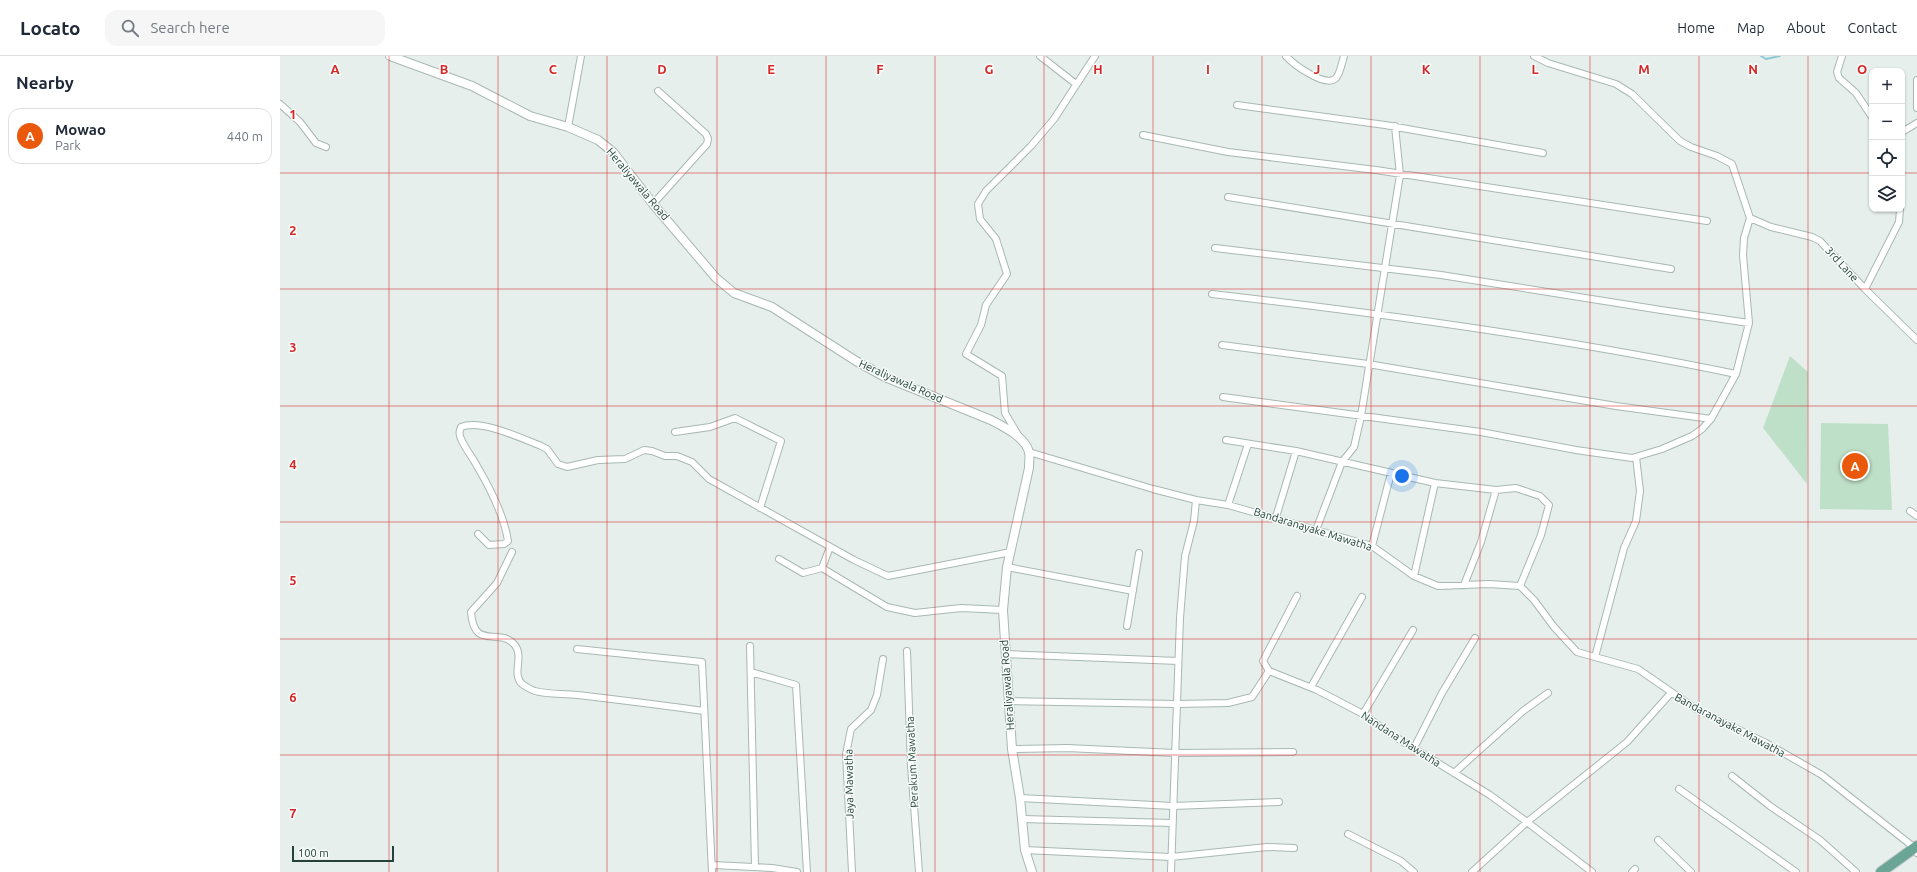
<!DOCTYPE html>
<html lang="en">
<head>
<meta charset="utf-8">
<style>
  :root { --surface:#fff; --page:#f6f6f7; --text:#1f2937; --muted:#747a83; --line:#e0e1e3; --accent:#ea580c }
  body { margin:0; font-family:Ubuntu,sans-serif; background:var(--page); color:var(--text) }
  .controls { position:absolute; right:12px; top:12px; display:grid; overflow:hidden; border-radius:8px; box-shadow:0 1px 3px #0004 }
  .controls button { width:36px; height:36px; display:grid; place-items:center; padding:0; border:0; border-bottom:1px solid var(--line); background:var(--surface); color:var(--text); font:20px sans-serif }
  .scale { position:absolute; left:12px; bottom:10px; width:102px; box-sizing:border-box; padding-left:4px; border:2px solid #24423a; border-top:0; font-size:11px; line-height:14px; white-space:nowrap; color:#24423a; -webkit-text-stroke:3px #f7fbf9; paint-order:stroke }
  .you { position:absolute; left:1122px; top:420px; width:14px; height:14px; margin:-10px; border:3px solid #fff; border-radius:50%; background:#1a73e8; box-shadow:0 0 0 6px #1a73e833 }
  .badge { display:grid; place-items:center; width:26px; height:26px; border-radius:50%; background:var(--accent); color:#fff; font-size:13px; font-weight:700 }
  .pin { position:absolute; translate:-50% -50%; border:2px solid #fff; box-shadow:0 1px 4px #0006 }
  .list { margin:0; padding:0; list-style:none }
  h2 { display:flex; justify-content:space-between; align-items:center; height:52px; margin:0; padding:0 16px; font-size:17px }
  h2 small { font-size:13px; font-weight:400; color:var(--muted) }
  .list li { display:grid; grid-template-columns:26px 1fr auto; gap:12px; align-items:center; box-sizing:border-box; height:56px; margin:0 8px 8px; padding:0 8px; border:1px solid var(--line); border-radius:12px }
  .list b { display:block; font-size:15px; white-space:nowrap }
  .list p { margin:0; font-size:13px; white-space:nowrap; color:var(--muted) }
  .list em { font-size:13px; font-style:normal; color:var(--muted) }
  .icon { flex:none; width:22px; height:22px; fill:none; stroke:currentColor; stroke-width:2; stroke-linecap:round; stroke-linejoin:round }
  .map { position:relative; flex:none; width:1637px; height:816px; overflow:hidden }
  header { display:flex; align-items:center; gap:24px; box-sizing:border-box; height:56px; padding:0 20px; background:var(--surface); border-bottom:1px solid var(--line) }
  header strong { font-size:19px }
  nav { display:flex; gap:22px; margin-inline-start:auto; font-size:14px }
  .search { width:280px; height:36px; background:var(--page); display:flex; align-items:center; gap:10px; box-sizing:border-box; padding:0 14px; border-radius:12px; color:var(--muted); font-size:15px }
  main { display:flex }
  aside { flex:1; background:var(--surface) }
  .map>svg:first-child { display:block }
</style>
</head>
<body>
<header>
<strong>Locato</strong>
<div class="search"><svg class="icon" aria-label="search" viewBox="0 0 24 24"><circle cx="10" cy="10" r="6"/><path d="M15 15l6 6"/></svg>Search here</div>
<nav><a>Home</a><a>Map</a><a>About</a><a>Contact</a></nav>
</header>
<main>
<aside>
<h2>Nearby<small></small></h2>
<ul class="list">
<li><span class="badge">A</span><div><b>Mowao</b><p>Park</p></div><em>440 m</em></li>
</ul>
</aside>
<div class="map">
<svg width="1637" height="816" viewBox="0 0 1637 816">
  <rect width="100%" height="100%" fill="#e6efeb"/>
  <path fill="#bfe0c8" d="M1510,300L1528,316L1527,428L1483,372Z
    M1541,367L1608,368L1612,454L1540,453Z"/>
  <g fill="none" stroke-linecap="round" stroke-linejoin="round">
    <path stroke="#8ec9d4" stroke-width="2" d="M1481,0L1486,3L1500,0"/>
    <g stroke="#a8b8b2" stroke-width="8">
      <path id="minor" d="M760,0L796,28
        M1006,0C1013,8 1044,31 1055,23C1060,19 1062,6 1064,0
        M1562,0L1557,16L1559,22L1576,37L1592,61
        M1637,24V52
        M0,48L20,66L36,87L46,91
        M957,49L1105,69L1263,97
        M288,71L301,0
        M1622,76L1637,67
        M863,79L948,96L1096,114L1427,165
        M948,141L1391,213
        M373,148L427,88L428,83L426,78L378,35
        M1470,162L1491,171L1532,181L1540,185L1585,233L1637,284
        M935,192L1161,219L1381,254L1469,267
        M1585,233L1619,166L1620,153
        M932,238C1107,258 1283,282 1456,318
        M942,289L1088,308L1336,350L1431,363
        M943,341L1201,376L1296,394L1352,402L1382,393L1412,380L1422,373L1431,363L1456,318L1469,267L1463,199L1464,182L1470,162L1452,108L1437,100L1411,91L1400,85L1352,38L1336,28L1268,7L1254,0
        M395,376L430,371L455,362L501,385L480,452
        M738,379L725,357L722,320L686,298L701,269L706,249L727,218L716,183L700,163L698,148L706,135L751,90L774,63L815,0
        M946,384L1016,395L1155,427L1216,434L1236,432L1260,440L1269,449L1261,479L1240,530
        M749,396L873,433L916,444L948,449L1092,490L1134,520L1158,530L1209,528L1240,530L1254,544L1274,571L1297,596L1358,613L1416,653L1486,687L1542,719L1635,792L1637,797
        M948,449L968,388
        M1630,455L1637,460
        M996,461L1016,395
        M1036,474L1062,406L1074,391L1081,360L1120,119L1115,70
        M198,478L209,489L224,488L228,485C224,459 210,432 197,410C192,401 185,392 181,383C179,378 179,376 181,371C201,363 241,382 261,390L267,393L278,408L287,411L318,404L345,403L364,394L372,395L385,400H397L412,406L429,423L574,504L608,520L731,496
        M1092,490L1111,417
        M232,496L217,527L191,556C194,595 218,571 234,588C245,600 231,617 242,628C245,630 252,634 255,635C269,639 284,637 298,639C340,644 382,649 424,655
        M499,503L523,517L542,512L607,551L635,557L681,552L723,554
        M727,511L853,535
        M542,512L550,491
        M1134,520L1155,427
        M1184,529L1201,486L1216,434
        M1017,540L983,605L989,615L1037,634L1083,658L1109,677L1210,739L1247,766L1312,816
        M847,570L859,497
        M470,590L475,811
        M297,593L422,606L432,816
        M627,595L631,710L639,816
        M725,598L898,605
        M1315,601L1344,492L1356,465L1360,435L1356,401
        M471,616L516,629L527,816
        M1031,631L1082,541
        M728,645L896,648L948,647L972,641L989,615
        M1083,658L1133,574
        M1134,692L1162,637L1195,582
        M732,693L787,692L895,697L1013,696
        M1174,717L1243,655L1268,637
        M1452,720L1490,750L1540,784L1576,816
        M1399,733L1516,816
        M740,742L893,750L999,746
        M742,763L892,767
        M1068,778L1121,805L1134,816
        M1378,784L1411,816
        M745,794L891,801L987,791L1014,792
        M433,809L492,812L517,816
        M572,816L566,698L571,673L591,654L597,639L603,603
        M891,816L900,562L905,500L914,465L916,444
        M1192,816L1247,766L1347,686L1391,637
        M1352,816L1355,813"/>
    </g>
    <g stroke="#a8b8b2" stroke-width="10">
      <path id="tertiary" d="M110,0L192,30L250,60L288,71L318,84L333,96L373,148L436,222L454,237L492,251L576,305L605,321L711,364C724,371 745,381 749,396C750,401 749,407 749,412L727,511L723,554L732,693L740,742L745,794L752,816"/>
    </g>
    <g stroke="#c2cac8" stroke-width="12">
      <path id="primary" d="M1601,816L1637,790"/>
    </g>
    <use href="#minor" stroke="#fff" stroke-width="6"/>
    <use href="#tertiary" stroke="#fff" stroke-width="8"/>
    <use href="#primary" stroke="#6aa596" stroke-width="10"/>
  </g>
  <path fill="none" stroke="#d62828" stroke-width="1" stroke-opacity="0.55" d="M109,0V816M218,0V816M327,0V816M437,0V816M546,0V816M655,0V816M764,0V816M873,0V816M982,0V816M1091,0V816M1200,0V816M1310,0V816M1419,0V816M1528,0V816M0,117H1592M1622,117H1637M0,233H1637M0,350H1637M0,466H1637M0,583H1637M0,699H1637"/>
  <g text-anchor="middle" stroke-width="3" stroke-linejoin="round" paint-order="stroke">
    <g font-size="11" fill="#24423a" stroke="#f7fbf9">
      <text transform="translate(358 128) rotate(50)" y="4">Heraliyawala Road</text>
      <text transform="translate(1562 208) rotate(47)" y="4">3rd Lane</text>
      <text transform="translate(621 325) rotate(24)" y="4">Heraliyawala Road</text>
      <text transform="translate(1033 473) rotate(17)" y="4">Bandaranayake Mawatha</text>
      <text transform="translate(727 629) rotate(-94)" y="4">Heraliyawala Road</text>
      <text transform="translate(1450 669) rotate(28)" y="4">Bandaranayake Mawatha</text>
      <text transform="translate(1121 683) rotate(33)" y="4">Nandana Mawatha</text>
      <text transform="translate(632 706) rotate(-93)" y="4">Perakum Mawatha</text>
      <text transform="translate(569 728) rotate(-91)" y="4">Jaya Mawatha</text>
    </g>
  </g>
  <g font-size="13" text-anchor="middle" font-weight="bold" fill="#d62828" stroke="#f7fbf9" stroke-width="3" stroke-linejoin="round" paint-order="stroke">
    <text x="55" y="18">A</text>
    <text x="164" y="18">B</text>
    <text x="273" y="18">C</text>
    <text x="382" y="18">D</text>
    <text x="491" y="18">E</text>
    <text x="600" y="18">F</text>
    <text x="709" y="18">G</text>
    <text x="818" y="18">H</text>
    <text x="928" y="18">I</text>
    <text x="1037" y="18">J</text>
    <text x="1146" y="18">K</text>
    <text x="1255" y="18">L</text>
    <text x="1364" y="18">M</text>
    <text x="1473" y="18">N</text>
    <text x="1582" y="18">O</text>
    <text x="13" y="63">1</text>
    <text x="13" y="179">2</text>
    <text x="13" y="296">3</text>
    <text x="13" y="413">4</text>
    <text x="13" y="529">5</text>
    <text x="13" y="646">6</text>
    <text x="13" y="762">7</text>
  </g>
</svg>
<div class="controls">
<button>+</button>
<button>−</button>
<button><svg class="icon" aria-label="locate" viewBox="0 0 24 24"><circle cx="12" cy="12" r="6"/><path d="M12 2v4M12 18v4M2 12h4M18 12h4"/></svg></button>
<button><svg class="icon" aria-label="layers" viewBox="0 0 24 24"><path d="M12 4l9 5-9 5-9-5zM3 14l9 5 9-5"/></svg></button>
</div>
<div class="scale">100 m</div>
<div class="you"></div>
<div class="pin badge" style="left:1575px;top:410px">A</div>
</div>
</main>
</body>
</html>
